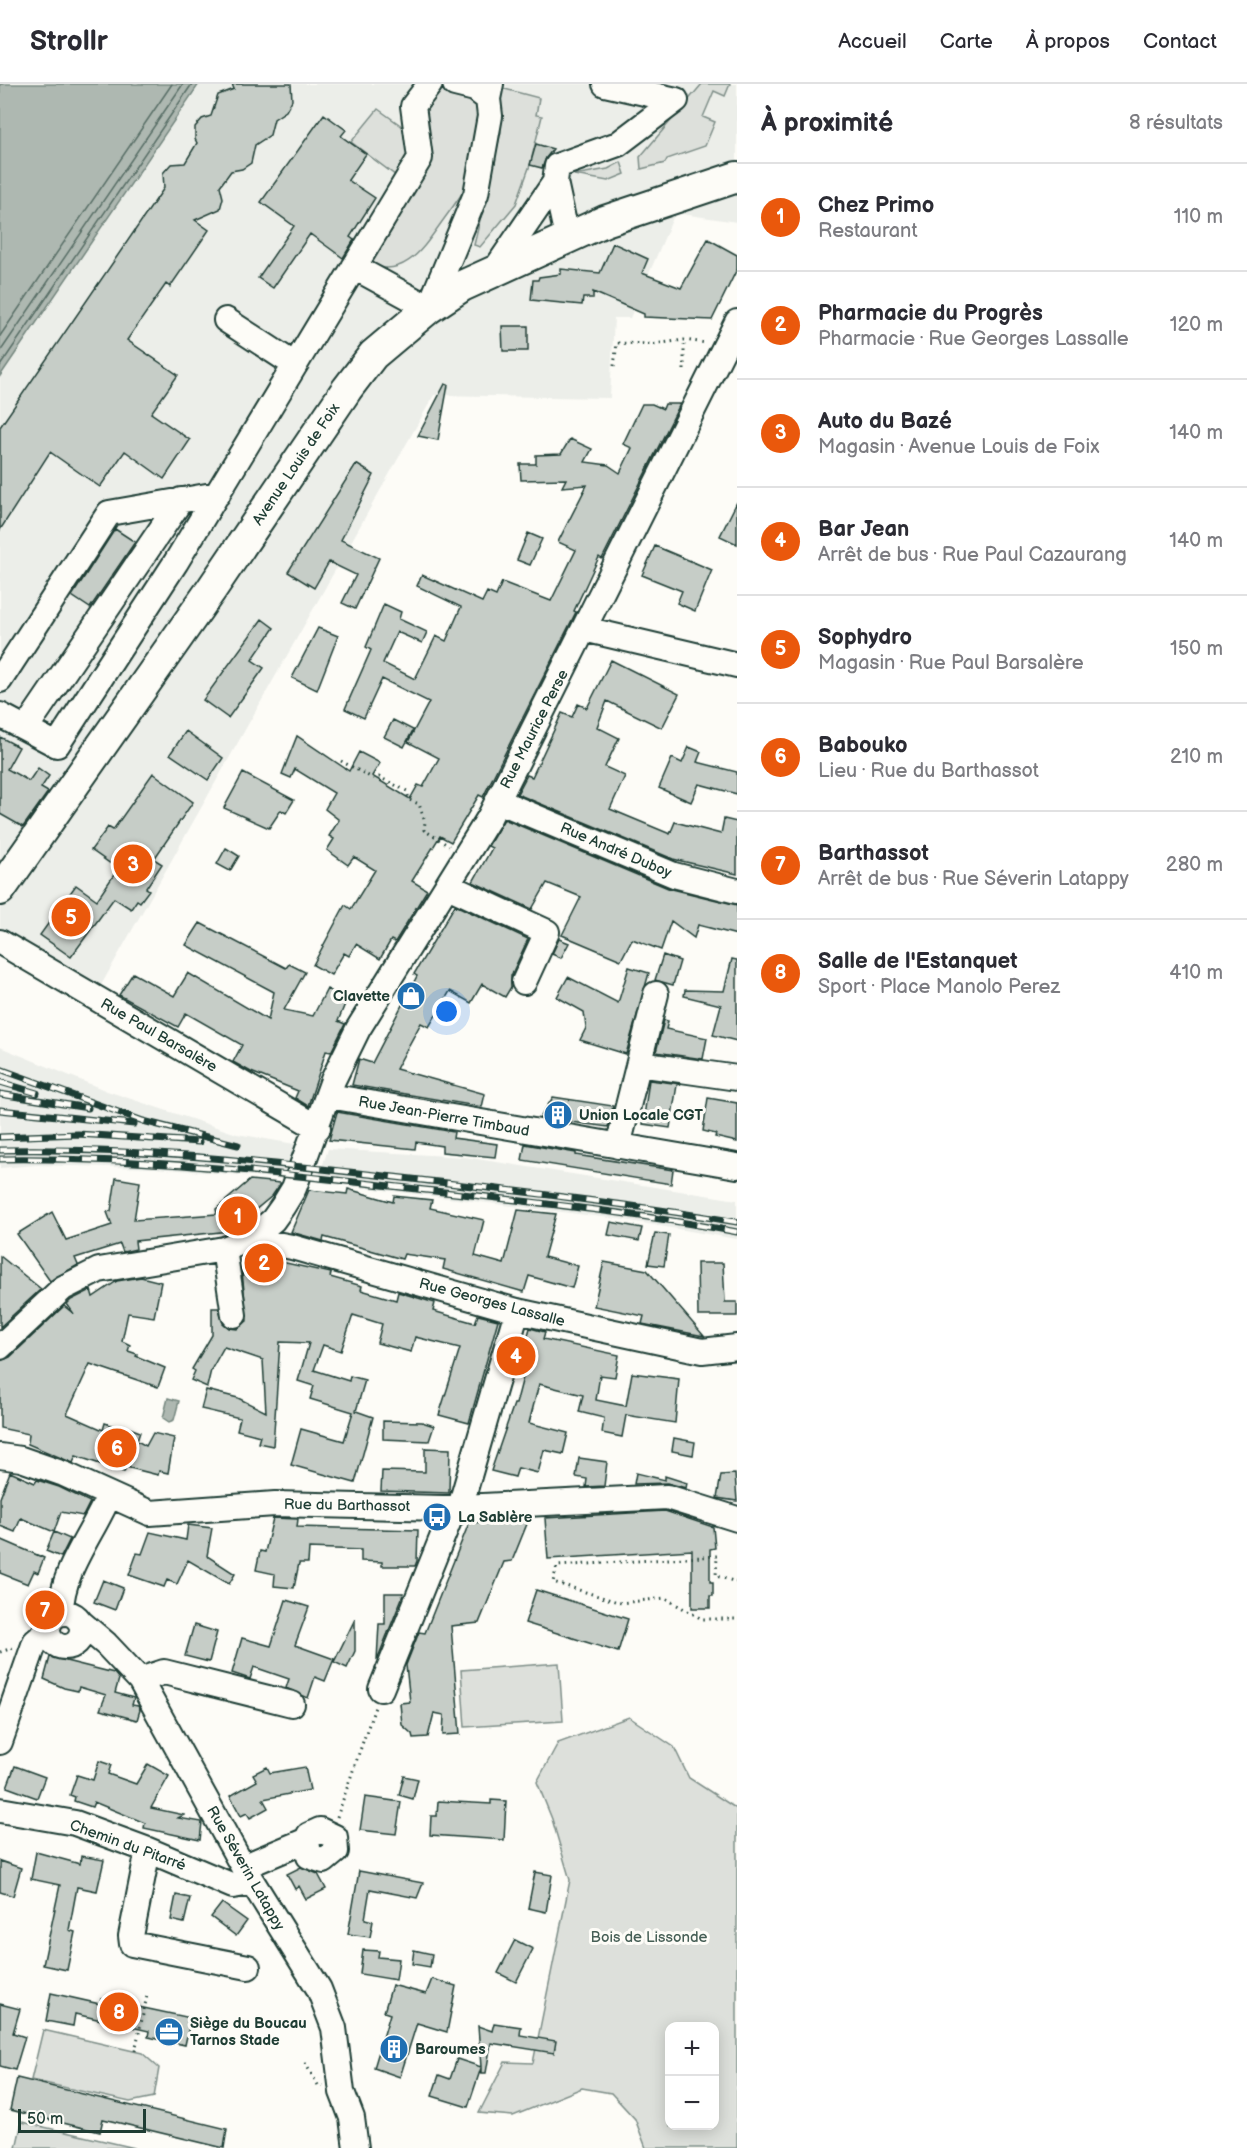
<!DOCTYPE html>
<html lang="fr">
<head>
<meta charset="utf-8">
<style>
  :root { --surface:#fff; --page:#f7f7f7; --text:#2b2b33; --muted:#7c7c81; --line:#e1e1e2; --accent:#ea580c }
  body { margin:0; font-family:"Balsamiq Sans",sans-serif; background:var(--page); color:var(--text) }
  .controls { position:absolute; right:18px; bottom:18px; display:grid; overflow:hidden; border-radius:12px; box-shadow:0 3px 15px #0003 }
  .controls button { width:54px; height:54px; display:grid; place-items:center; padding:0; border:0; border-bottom:2px solid var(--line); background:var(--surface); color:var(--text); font:30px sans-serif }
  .scale { position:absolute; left:18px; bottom:15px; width:128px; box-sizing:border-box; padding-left:6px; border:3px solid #1f3d34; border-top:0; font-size:16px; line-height:21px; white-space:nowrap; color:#1f3d34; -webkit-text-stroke:4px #fdfcf7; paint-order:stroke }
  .you { position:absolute; left:447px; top:928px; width:21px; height:21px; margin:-15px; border:4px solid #fff; border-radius:50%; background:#1a73e8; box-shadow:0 0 0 9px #1a73e833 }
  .badge { display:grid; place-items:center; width:39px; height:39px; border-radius:50%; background:var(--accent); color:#fff; font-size:20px; font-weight:700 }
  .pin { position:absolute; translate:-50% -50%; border:3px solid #fff; box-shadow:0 2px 6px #0006 }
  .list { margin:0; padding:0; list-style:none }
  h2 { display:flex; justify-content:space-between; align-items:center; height:78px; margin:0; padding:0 24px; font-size:26px }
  h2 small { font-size:20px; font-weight:400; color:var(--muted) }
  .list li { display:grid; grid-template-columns:39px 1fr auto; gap:18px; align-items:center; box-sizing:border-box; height:108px; padding:0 24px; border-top:2px solid var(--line) }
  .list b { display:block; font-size:22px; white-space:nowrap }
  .list p { margin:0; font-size:20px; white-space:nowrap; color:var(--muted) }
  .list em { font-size:20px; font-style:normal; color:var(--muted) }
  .map { position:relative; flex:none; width:737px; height:2064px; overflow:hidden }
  header { display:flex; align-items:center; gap:36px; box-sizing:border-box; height:84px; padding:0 30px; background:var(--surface); border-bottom:2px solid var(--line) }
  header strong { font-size:28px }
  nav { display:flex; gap:33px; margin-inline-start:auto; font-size:21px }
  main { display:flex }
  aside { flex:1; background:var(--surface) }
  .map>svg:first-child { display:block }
</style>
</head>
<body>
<header>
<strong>Strollr</strong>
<nav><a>Accueil</a><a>Carte</a><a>À propos</a><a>Contact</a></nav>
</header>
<main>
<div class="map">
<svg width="737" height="2064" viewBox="0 0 737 2064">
  <rect width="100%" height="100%" fill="#fdfcf7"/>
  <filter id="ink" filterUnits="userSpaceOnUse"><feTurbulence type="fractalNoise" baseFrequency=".0167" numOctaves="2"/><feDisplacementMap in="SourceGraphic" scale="12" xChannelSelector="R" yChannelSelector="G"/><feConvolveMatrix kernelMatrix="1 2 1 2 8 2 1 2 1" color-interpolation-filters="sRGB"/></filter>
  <g filter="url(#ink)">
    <path fill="#eceee9" d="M200,0H737V138L675,129L630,234H614L610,314L434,311L100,903L0,850V292Z
      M0,963L107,1007L237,1050L300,1061L287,1095L154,1084L36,1081L0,1084Z
      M328,1065L464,1073L737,1116V1155L619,1135L317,1098Z"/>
    <path fill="#dde0db" stroke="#7e8e88" stroke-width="1.5" fill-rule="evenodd" d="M702,0H730L725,12L714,7L703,33L715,38L705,62L667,75L665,79L641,85L640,73Z
      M501,4L539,14L536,31L542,32L530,81L516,120L480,163L474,161L501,48L497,20Z
      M438,5C449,7 464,8 473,16C486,29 476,85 468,100C461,112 452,124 444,135C425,161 404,199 366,178L430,76L421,19Z
      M378,25L410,48L412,59L399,94L351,58Z
      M621,78L625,90L608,97L574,91L608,85Z
      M559,1579L563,1637L465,1643L461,1586Z
      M629,1633L674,1663L689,1694L737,1725V2064H646L635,2035L611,2009L582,2004L513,2032L479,2029L505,1978L533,1979L570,1796L552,1735L537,1698L558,1659ZM670,1942H714V2042H670Z
      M43,1946L142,1969L159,1984L154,2013L130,2018L31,1996Z
      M22,2038L135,2064H16Z"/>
    <path fill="#aeb8b1" stroke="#75877f" stroke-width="1.5" d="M0,0H199L0,292Z
      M168,1314L179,1317L174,1336L169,1338L163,1334Z"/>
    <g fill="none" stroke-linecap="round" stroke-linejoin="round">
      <path stroke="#586e66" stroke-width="1.5" d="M0,252L172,0
        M0,268L183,0
        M0,282L192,0"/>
    </g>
    <path fill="#c6cdc7" stroke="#1f3d34" stroke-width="1.5" d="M232,0H291L292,16L286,27L274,35L270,51L255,61L251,79L242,85L231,87L220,102L223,114L220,125L195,136L209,146L170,203L166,200L127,256L178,291L151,329L190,356L164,395L125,367L100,403L50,368L0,446V343L164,104L163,89L171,80L185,79L197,59L195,55V43L202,35L211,32L218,11L234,5Z
      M324,30L346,46L341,52L366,70L348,96L375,114L350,153L354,156L343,174L310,150L273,204L258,194L294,142L261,118Z
      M536,60L553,65L546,74L542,84L530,81Z
      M708,155L737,171V185L712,236L644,233V230L593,208V214H583L582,221L531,216L533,196H538L539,193L561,190V185L600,189L613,159L648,175L642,189L681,204Z
      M502,242H528V267H503Z
      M445,300L448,301L438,356L418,352Z
      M642,320H652L663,325L665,320H680L602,475L599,473L574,527L576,528L483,713L479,711L451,758L440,752L412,797L427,806L395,858L391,856L380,875L356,860L349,872L344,869L331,891L313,881L345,821L351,825L375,786L354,773L348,781L327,766L334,755L329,752L339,736L325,725L334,709L295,685L291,694L282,690L297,652L349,687L359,668L380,679L372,692L410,715L418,701L423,703L439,674L408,658L429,618L382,595L364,634L345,625L371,566L366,563L384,520L401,528L399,535L427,548L422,559L397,548L383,579L415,595L436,552L446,557L461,523L417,502L422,491L482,518L487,508L496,512L502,498L551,517L576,466L558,458L587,401L562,403L566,395L521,396L520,380H536V371L561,370L570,355L592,365L585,378L608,381L620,389L632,364L623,360Z
      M356,380L374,391L341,456L379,474L355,525L342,519L356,491L329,478L314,504L288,488Z
      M737,418V460L720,452Z
      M115,445L135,458L90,524L72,512Z
      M528,449L542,455L530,481L517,476Z
      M655,462L712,486L695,527L677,519L682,507L642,491Z
      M262,535L274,544L252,576L264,584L228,634L203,616Z
      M318,544L338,552L317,606L292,594Z
      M611,576L679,610L662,644L607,617L597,643L619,654L605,683L625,692L610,725L670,750L675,738L721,750L724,735L737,738V790L673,775L517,710L527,691L532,693L562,629L572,633L578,620L587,624Z
      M393,636L413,646L404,663L384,653Z
      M186,647L223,674L208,696L170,670Z
      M0,653L19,663L7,685L29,697L38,684L49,692L41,704L48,708L23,743L0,730Z
      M689,663L701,668L697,678L737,688V710L699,700L691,718L659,704L672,674L682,679Z
      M153,689L193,718L154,775L162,780L146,804L149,806L140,818L137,816L131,825L114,814L71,873L40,851L76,801L97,816L118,785L91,766L108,743L113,746Z
      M243,689L294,716L286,729L281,726L269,744L224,724Z
      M504,735L668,804L737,821V851L698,841L694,854L671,837L661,866L632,855L621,876L562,851L581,813L547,799L532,825L473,798L492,764L488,762Z
      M226,764L239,772L230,787L217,780Z
      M455,821L528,855L511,892V903L505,913L482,900L471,919L450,907L429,943L421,939L396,985L485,1010L482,1023L352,1001L359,975L372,979L417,892L414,890Z
      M200,839L286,884L289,880L305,888L284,926L313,932L327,905L347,915L338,937L345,940L331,968L326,967L308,1022L295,1014L298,1007L251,988L233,978L242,961L186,929L178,943L119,911L133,889L174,912L188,889L268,936L274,908L186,861Z
      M559,855L569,859L561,874L552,870Z
      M663,871L680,877L673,901L655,896Z
      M732,875L737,876V957L713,951L721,921L684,912L685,906L724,907Z
      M629,883L649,889L626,970L580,956L586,944L584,928L557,913L568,893L618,919Z
      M664,936L668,937L666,945L707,954L703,975L656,968Z
      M649,996L681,1000L677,1001L670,1044L643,1040Z
      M553,1013L613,1022L608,1043L540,1034Z
      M708,1014L737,1019V1058L715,1053L716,1050L703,1047Z
      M337,1028L454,1048L453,1054L497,1060L495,1073L442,1068V1062L416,1058L415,1065L329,1056Z
      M525,1060L576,1069V1071L673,1086L671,1100L522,1076Z
      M116,1094L140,1098L134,1136L217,1130L216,1125L250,1096L281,1099L272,1112L230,1147L135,1157L136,1165L123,1168L120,1160L75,1174L78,1181L50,1197L17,1150L52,1128L66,1156L112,1141L107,1128L111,1127Z
      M348,1105L393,1118L394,1112L432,1116L430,1124L484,1136L475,1172L504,1180L518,1126L556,1130L544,1173L578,1182L572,1204L529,1192L524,1208L443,1185L445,1176L404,1170L402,1175L324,1153L323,1157L291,1148L309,1106L347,1110Z
      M611,1138L642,1144L639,1157L608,1151Z
      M655,1149L669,1151L664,1182L648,1180Z
      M0,1172L41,1205L0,1243Z
      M259,1173L331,1189L330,1193L362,1202L361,1206L396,1216L398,1208L435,1219L433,1227L475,1239L478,1231L498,1236L469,1339L439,1331L460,1264L415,1253L411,1268L377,1259L382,1240L353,1231L341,1267L323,1261L314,1286L349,1297L350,1292L365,1296L356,1327L373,1333L355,1399L291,1381L301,1345L344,1357L353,1328L310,1315L314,1302L298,1297L309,1259L280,1258L273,1362L258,1359L260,1352L237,1346L240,1334L201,1325L206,1306L238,1314L266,1328L263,1276L224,1263L211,1286L207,1303L191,1296L195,1287L192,1285L212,1251V1224H219L223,1239L229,1244L237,1245L247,1237L241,1177Z
      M604,1178L647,1186L704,1252L642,1240L644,1232L594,1222Z
      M697,1179H723L725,1218H737V1232H698Z
      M141,1193L161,1198L154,1233L128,1229L122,1257L130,1261L128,1267L137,1270L136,1272L165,1284L158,1303L90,1280L67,1330L103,1346L105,1339L126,1346L127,1343L140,1348L137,1357L146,1362L153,1349L174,1354L168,1389L159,1387L158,1391L126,1383L124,1388L76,1372L73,1379L28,1360L29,1350L0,1344V1277L10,1273L64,1222L74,1230L67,1220L71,1216L91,1206L93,1213L117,1197Z
      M530,1244L545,1248L543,1255L619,1271L615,1293L600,1291L596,1316L626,1322L632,1289L679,1295L675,1339L626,1331L622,1353L602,1349L604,1334L579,1328L583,1311L539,1300L529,1339L568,1349L563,1370L544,1366L538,1389L518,1384L515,1393L491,1387L514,1320H516L526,1282L520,1280Z
      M383,1337L422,1338L434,1342L429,1357L383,1355Z
      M674,1354L695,1358L693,1371L672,1367Z
      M425,1364L450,1365L449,1409L381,1407L382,1387L425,1388Z
      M579,1374L607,1378L604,1402L586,1403L587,1395L576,1393Z
      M10,1388L35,1399L37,1396L59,1403L90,1418L83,1432L61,1428L54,1448L21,1434L15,1448L0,1442V1414Z
      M636,1389L665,1396V1392L687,1399L686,1404L667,1399L634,1400Z
      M735,1390L737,1417L717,1414L721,1391Z
      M665,1427L713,1443L715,1464L710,1465V1498H713V1512H710V1524H692V1466L548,1475L545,1434Z
      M273,1434L298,1435L297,1443L418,1446L417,1477L415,1482H382V1478L361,1477V1466L309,1464L308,1479H299L294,1504L274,1502L275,1490L256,1486L260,1467L265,1468Z
      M529,1435L512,1477L504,1478L479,1539L451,1542L460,1650L443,1651L444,1631L434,1629L428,1653L413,1654L412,1650L402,1641L400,1619L410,1618L406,1581L419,1548L425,1549L469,1439Z
      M188,1441L212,1444L207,1472L235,1490L229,1500L188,1476L177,1500L167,1496L164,1503L129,1491L137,1469L142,1470L150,1448L186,1456Z
      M54,1448L70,1455L61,1473L46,1467Z
      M0,1455L44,1474L38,1489L34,1487L28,1500L0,1489Z
      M103,1496L123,1504L115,1526L94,1518Z
      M536,1506L628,1535L618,1568L525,1539Z
      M385,1509H403L402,1514L377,1576L379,1540H385Z
      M286,1516L309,1523L295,1561L334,1575L325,1597L315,1593L308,1614L286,1604L289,1595L254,1583L250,1595L232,1589L242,1554L271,1562Z
      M355,1535V1567L347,1584L334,1578Z
      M194,1541L217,1548L209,1578L185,1572Z
      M50,1573L114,1589L119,1595L115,1609L134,1614L132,1621L138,1622L140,1626L137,1636L100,1626L106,1611L79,1603L78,1607L64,1604L44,1595Z
      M99,1677L111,1681L108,1690L136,1700L148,1680L169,1692L151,1724L184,1731L178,1734L202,1738L200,1756L144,1744L145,1739L94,1718L92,1723L74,1717L75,1713L70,1711L77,1691L93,1696Z
      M15,1682L45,1693L37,1714L7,1703Z
      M267,1683L270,1689L305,1683L310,1706L263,1715L268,1724L250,1734L247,1729L241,1732L230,1712L257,1697L253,1690Z
      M404,1692L418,1695L413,1715L399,1711Z
      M365,1713L401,1718L396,1750L360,1746Z
      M491,1716L506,1717L504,1756L430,1751L431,1732H437L438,1717L491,1720Z
      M36,1768L80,1780L81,1772L104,1776L97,1807L77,1803L69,1846L75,1848L67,1886L43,1881L60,1801L31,1795Z
      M0,1777L21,1784L13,1812L0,1808Z
      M301,1783L318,1790L326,1805L306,1815L299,1802L295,1805L287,1790Z
      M359,1787L423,1799L417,1814L370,1805L365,1835L373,1837L370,1853L348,1850Z
      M535,1788L552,1791L546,1828L528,1824Z
      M176,1811L190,1814L184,1839L171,1836Z
      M222,1819L247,1837L236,1852L211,1833Z
      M515,1856L533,1865L516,1898L498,1889Z
      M363,1866L379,1867L378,1873L399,1875L396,1896L360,1890Z
      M414,1866L432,1870L430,1883L412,1880Z
      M432,1895L456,1902L447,1948L417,1939L400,1993L374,1984L390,1930L384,1928L392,1901L426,1910Z
      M51,1909L100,1920L101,1915L191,1934L185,1961L148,1953L149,1947L75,1930L73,1942L46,1937Z
      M0,1920L20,1925L13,1949L25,1953L15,1986L0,1982Z
      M494,1939L521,1943L520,1951L556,1957L554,1969L491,1959L486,1989H481V1984L468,2023L432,2012L439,1991L450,1995L457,1975L481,1983L478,1942L492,1947Z
      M17,1994L227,2045L224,2064L103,2035L100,2048L10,2026Z"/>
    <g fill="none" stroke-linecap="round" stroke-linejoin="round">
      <g stroke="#1f3d34" stroke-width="28">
        <path id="minor" d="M455,0L475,5L488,15
          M555,98L557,82L618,60L676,16L605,0
          M354,183L429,224L476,110L490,32L488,15L491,0
          M495,186L555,98L567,153
          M226,236L295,281
          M584,545L737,581
          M0,596L109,429L218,410
          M0,631L57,661L176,478L420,74L413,22L430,0
          M26,644L181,416
          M498,717L674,791L737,807
          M448,802L547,848L524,898
          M0,858L318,1044
          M639,980L737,994
          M329,1012L737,1082
          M618,1062L656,910
          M250,1155L292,1163L517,1227L702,1267L737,1263
          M224,1165L234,1231
          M0,1263L63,1204L99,1186L224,1165L250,1155L273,1136L283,1122L294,1104L333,996L358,945L489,734L737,238
          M0,1372L21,1375L64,1390L150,1429L275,1420L443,1424L667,1413L737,1435
          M61,1529C60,1488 94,1448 109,1411
          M48 1546a17 17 0 1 1 34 0a17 17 0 1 1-34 0Z
          M80,1538L106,1560L140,1596L243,1783L319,1905L334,1944L342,2008L352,2034L356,2064
          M140,1596L164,1588L292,1620
          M381,1605L450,1434L460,1423L517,1227
          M0,1658L35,1558L48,1547
          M0,1726L75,1739L148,1766L233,1802L252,1799
          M148,1766L131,1852L132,1860L248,1883
          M243,1783L307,1756L309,1751L320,1746L335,1753L336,1767L324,1777L309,1772L307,1756"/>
      </g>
      <g stroke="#1f3d34" stroke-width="34">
        <path id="major" d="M0,806L211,506L347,305L373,271L429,224L462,202L605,137L737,93"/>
      </g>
      <path stroke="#1f3d34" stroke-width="3" stroke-dasharray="1.5 4.5" stroke-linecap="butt" d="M614,282L617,259L654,260L684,256L706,259
        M684,286V256
        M341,677L372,694L379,693L407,707L409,716L419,720L425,738L424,746L449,762
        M737,1498L716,1492L717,1472L557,1482L553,1498L621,1519L665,1514L702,1535H737
        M0,1568L13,1564
        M337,1733L375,1623
        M135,1967L147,1912
        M305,1979L318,2001L323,2002"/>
      <use href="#minor" stroke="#fdfcf7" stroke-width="24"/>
      <use href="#major" stroke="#fdfcf7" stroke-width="30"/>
      <g stroke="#1f3d34" stroke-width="7">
        <path id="rail" d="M0,985L143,1037L238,1061
          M0,998L37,1009
          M0,1010L88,1024
          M0,1026L134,1040
          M0,1053L78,1050L199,1058
          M0,1066C132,1063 263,1078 394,1093C509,1106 623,1119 737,1138
          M0,1075C140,1073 278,1089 417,1105C524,1117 631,1128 737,1148"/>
      </g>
      <use href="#rail" stroke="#fdfcf7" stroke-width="4.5" stroke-dasharray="14" stroke-linecap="butt"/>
    </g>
  </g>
  <defs>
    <g id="shop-disc" transform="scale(1.5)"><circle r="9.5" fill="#1f6fb2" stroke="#fdfcf7"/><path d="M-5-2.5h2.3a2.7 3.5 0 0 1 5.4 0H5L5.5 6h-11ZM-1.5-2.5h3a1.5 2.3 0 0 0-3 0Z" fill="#fff"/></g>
    <g id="building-disc" transform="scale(1.5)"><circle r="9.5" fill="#1f6fb2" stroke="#fdfcf7"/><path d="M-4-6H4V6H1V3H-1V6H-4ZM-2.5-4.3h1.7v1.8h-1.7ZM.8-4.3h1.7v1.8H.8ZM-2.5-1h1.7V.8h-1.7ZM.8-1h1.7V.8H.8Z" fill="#fff"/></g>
    <g id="bus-disc" transform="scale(1.5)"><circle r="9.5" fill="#1f6fb2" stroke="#fdfcf7"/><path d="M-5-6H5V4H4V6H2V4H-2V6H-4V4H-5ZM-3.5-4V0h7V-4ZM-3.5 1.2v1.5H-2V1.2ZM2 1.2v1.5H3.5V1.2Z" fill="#fff"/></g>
    <g id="office-disc" transform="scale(1.5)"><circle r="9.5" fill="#1f6fb2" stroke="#fdfcf7"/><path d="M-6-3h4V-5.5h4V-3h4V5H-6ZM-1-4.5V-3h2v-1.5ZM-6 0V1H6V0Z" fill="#fff"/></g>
  </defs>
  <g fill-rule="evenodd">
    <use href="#shop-disc" x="411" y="912"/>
    <use href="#building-disc" x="558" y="1031"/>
    <use href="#bus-disc" x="437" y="1433"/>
    <use href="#office-disc" x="169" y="1948"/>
    <use href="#building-disc" x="394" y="1965"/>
  </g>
  <g text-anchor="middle" stroke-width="6" stroke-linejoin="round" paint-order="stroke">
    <g font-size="15" fill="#1f3d34" stroke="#fdfcf7">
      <text transform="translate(296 380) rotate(-56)" y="5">Avenue Louis de Foix</text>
      <text transform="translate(534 645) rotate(-63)" y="5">Rue Maurice Perse</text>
      <text transform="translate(616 766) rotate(23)" y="5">Rue André Duboy</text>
      <text transform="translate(159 951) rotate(30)" y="5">Rue Paul Barsalère</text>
      <text transform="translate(444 1032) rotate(10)" y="5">Rue Jean-Pierre Timbaud</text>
      <text transform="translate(492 1218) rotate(15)" y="5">Rue Georges Lassalle</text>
      <text transform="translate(347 1421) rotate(1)" y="5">Rue du Barthassot</text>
      <text transform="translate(128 1761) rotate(20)" y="5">Chemin du Pitarré</text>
      <text transform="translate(246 1784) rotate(60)" y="5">Rue Séverin Latappy</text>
    </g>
    <g font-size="15" font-weight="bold" fill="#1f3d34" stroke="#fdfcf7" text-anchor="start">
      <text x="390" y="917" text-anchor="end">Clavette</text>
      <text x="579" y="1036">Union Locale CGT</text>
      <text x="458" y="1438">La Sablère</text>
      <text x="190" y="1944">Siège du Boucau<tspan x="190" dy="17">Tarnos Stade</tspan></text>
      <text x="415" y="1970">Baroumes</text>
    </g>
    <g font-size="15" fill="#455e55" stroke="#fdfcf7">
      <text x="649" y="1858">Bois de Lissonde</text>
    </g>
  </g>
</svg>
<div class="controls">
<button>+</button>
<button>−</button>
</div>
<div class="scale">50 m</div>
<div class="you"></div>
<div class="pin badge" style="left:238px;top:1132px">1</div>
<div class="pin badge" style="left:264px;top:1179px">2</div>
<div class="pin badge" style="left:133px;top:780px">3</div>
<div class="pin badge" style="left:516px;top:1272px">4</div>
<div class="pin badge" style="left:71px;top:833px">5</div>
<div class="pin badge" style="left:117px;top:1364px">6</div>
<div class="pin badge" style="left:45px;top:1526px">7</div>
<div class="pin badge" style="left:119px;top:1928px">8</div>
</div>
<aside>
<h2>À proximité<small>8 résultats</small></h2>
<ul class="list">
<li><span class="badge">1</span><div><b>Chez Primo</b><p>Restaurant</p></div><em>110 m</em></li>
<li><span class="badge">2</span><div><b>Pharmacie du Progrès</b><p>Pharmacie · Rue Georges Lassalle</p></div><em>120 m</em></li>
<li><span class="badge">3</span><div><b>Auto du Bazé</b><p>Magasin · Avenue Louis de Foix</p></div><em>140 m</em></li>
<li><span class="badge">4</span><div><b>Bar Jean</b><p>Arrêt de bus · Rue Paul Cazaurang</p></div><em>140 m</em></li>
<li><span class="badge">5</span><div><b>Sophydro</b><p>Magasin · Rue Paul Barsalère</p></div><em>150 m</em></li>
<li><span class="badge">6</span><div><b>Babouko</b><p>Lieu · Rue du Barthassot</p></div><em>210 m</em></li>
<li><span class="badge">7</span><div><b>Barthassot</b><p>Arrêt de bus · Rue Séverin Latappy</p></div><em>280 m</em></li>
<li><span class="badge">8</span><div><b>Salle de l'Estanquet</b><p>Sport · Place Manolo Perez</p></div><em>410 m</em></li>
</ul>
</aside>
</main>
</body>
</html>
